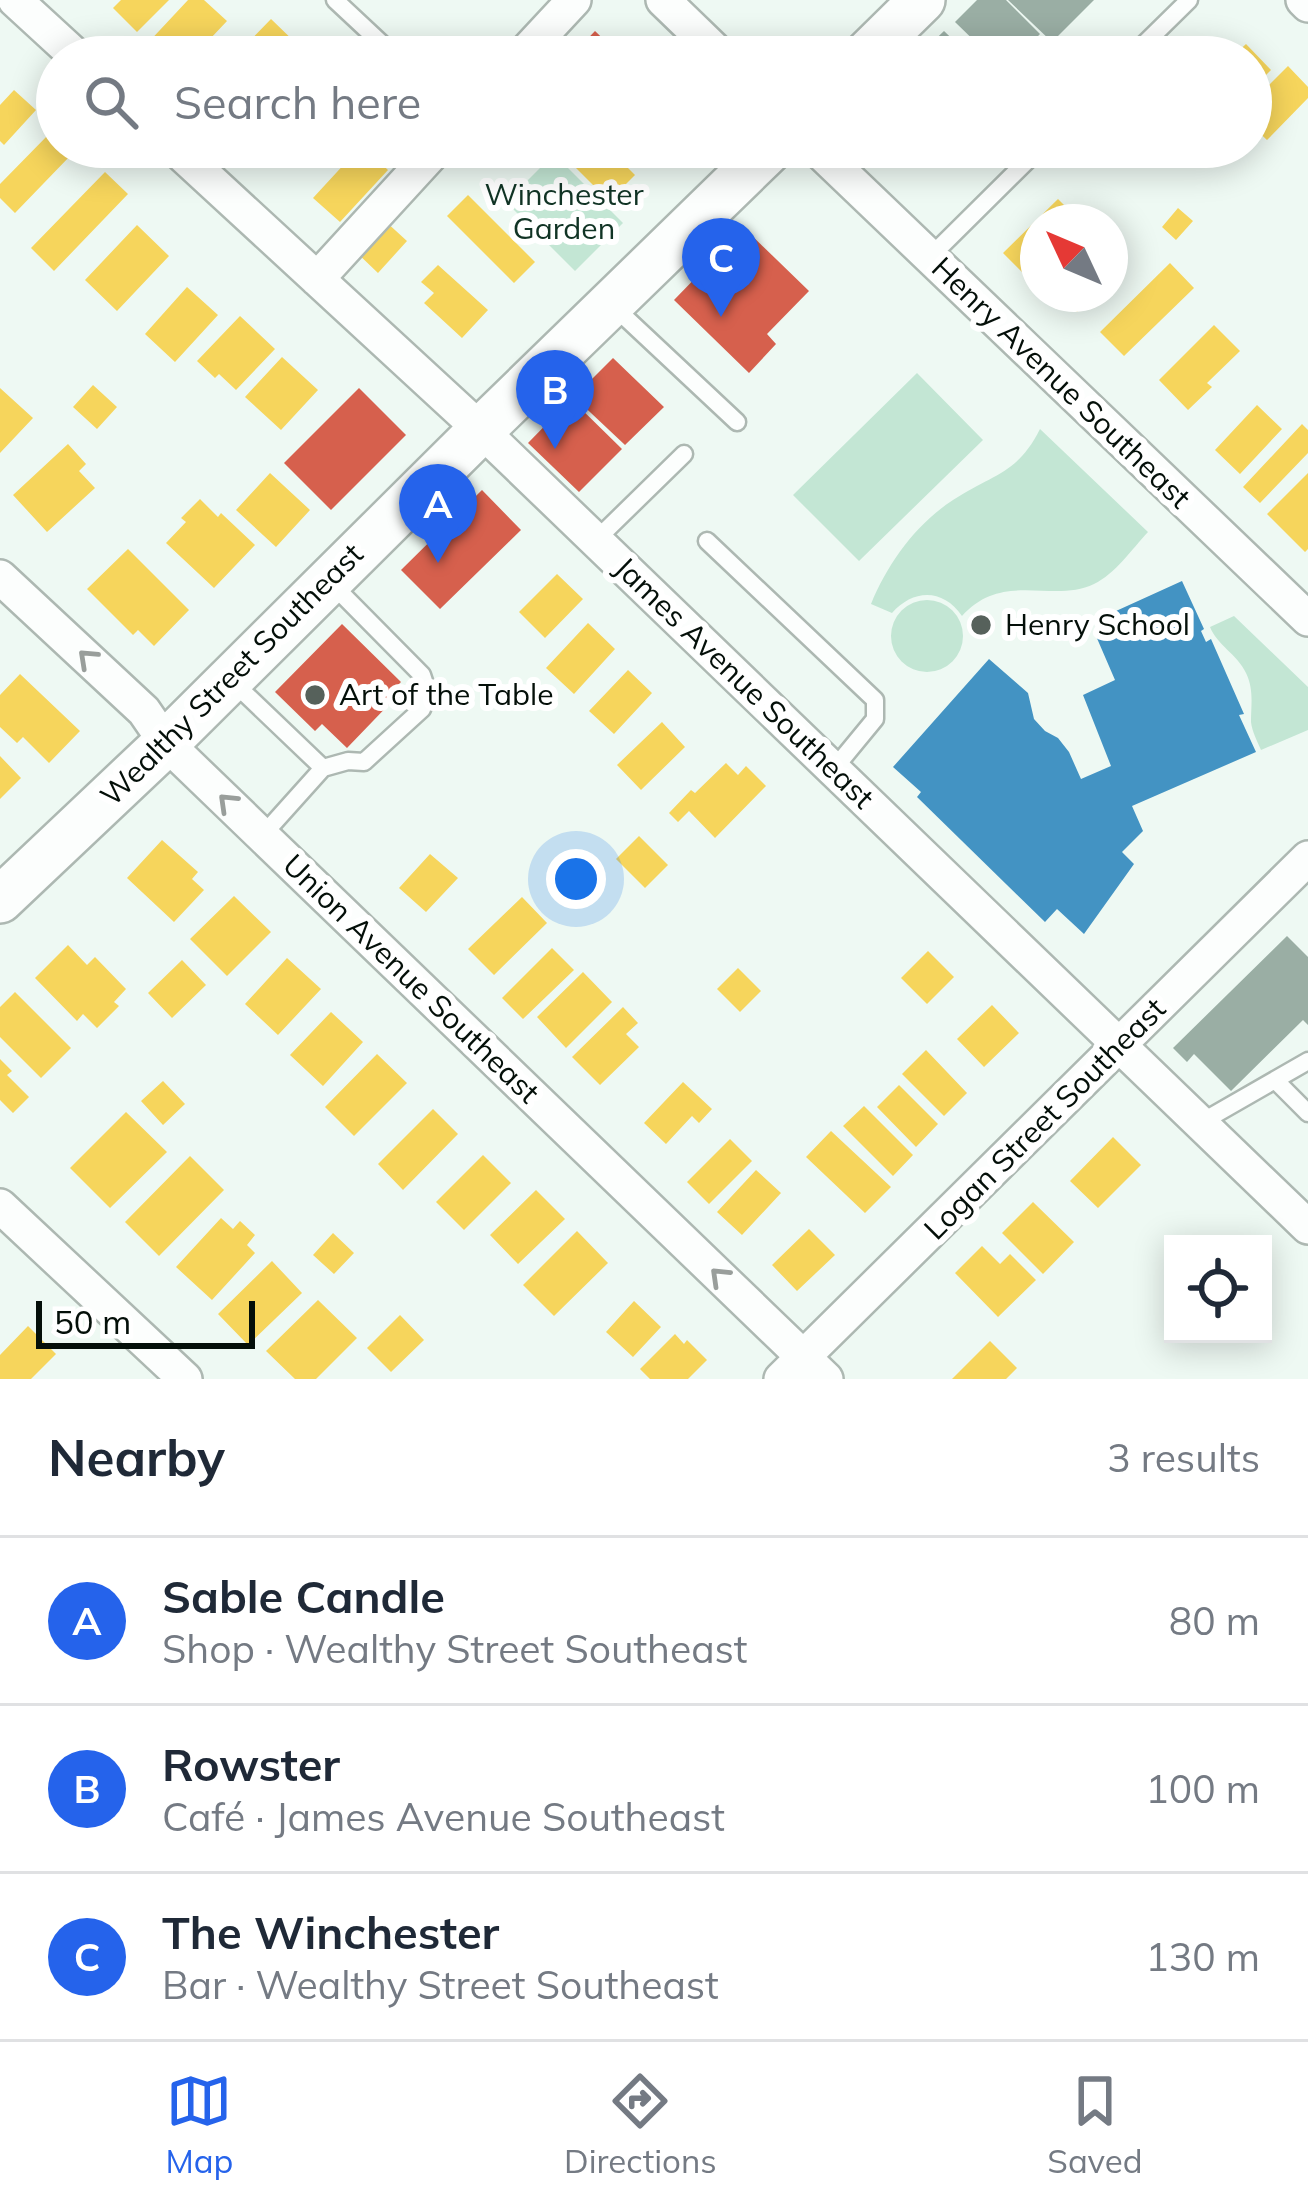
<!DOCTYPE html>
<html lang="en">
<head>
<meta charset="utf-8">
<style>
  :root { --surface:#fff; --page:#f6f6f7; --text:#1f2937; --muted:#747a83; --line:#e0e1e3; --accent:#2563eb }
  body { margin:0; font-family:Mulish,sans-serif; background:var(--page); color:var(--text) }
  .controls { position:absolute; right:36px; bottom:36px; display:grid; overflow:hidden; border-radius:0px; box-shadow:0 6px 30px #0003 }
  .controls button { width:108px; height:108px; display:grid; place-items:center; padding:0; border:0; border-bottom:3px solid var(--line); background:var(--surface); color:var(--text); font:60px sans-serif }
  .compass { position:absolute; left:1020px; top:204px; width:108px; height:108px; border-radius:50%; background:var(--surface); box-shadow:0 6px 30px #0003; rotate:314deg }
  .scale { position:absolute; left:36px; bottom:30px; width:219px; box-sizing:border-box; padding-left:12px; border:6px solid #040f09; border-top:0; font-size:33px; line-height:42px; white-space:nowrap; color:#040f09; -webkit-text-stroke:9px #fff; paint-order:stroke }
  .you { position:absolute; left:576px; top:879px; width:42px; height:42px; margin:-30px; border:9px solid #fff; border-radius:50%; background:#1a73e8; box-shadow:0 0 0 18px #1a73e833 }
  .badge { display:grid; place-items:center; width:78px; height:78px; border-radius:50%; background:var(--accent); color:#fff; font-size:39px; font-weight:700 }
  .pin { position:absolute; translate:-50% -99px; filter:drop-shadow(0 3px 6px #0008) }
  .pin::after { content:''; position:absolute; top:63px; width:42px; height:36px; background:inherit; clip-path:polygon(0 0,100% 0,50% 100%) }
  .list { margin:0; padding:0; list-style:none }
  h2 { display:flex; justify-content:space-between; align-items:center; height:156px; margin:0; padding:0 48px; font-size:51px }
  h2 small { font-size:39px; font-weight:400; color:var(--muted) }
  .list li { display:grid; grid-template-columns:78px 1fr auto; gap:36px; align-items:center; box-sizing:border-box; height:168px; padding:0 48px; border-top:3px solid var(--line) }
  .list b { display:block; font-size:45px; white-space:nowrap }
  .list p { margin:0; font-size:39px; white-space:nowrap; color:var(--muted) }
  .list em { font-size:39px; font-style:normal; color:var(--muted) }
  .icon { flex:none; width:66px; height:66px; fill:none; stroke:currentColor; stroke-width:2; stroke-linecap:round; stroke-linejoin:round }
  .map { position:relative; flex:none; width:1308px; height:1379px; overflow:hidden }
  .search { position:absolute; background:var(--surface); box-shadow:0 6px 30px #0003; left:36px; right:36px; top:36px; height:132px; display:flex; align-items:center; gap:30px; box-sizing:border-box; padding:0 42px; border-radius:66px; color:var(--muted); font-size:45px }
  .sheet { height:660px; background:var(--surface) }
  nav { display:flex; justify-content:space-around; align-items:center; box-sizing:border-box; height:168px; border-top:3px solid var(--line); background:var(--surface); font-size:33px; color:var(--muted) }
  nav a { display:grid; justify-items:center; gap:6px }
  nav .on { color:var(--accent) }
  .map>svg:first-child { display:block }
</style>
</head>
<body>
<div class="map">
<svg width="1308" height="1379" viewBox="0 0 1308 1379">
  <rect width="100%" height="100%" fill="#eef9f3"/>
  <path fill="#c3e6d4" d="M554,154L623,223L575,271L506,202Z
    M917,373L983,440L859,561L793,495Z
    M1040,429L1148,532C1132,549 1115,574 1094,584C1053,604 1003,570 962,616C943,588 913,589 892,613L871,604C888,563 915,525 953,500C992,474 1017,475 1040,429Z
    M891 636a36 36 0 1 1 72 0a36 36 0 1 1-72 0Z
    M1234,616L1308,687V730L1261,750C1257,741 1252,731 1251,722C1251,704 1254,690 1246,673C1237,654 1217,645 1210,627Z"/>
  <path fill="#f6d55c" d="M121,0H169L137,32L113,8Z
    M188,0H204L227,21L193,57H157L145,46Z
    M271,19L300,47L291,57H234Z
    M1246,44L1271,70L1251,90V57H1232Z
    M1288,66L1308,87V98L1267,140L1251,125V103Z
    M14,90L36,110L4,145L0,141V105Z
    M49,134L57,142V147H62L71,155L15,213L0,198V184Z
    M269,147H295L283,160Z
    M360,147H363L388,170L340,222L313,198Z
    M555,147H607L635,175L609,201Z
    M105,172L128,194L54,271L31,248Z
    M468,195L535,262L514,283L447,216Z
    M1058,199L1081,222H1038V267L1027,277L1003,253Z
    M1178,208L1193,221L1176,240L1162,227Z
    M384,220L407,241L378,273L355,251Z
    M137,225L169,256L117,311L85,280Z
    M1170,263L1194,288L1124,356L1100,332Z
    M438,265L488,310L462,338L424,303L434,293L421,282Z
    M187,287L218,315L175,362L145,334Z
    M1060,294H1095L1077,312Z
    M240,316L275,349L236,390L219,374L215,378L197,361Z
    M1214,325L1240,351L1207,383L1212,387L1188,410L1159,380Z
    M282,357L318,390L281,430L245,397Z
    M93,385L117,407L97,429L73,407Z
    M0,388L33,418L0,453Z
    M1257,405L1282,429L1240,474L1215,450Z
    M1302,424L1308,430V453L1260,503L1243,487Z
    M68,444L86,464L79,471L95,488L47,532L13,495Z
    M270,473L310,510L276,547L236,510Z
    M1308,473V549L1305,552L1267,514Z
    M200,499L218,517L221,513L255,545L214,588L166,543L186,522L181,518Z
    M128,549L189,610L154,646L138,630L133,635L87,589Z
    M557,574L583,599L545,638L519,612Z
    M588,623L615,649L574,694L546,668Z
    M628,670L652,693L614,734L589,711Z
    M20,674L80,731L49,763L23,737L17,743L0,727V695Z
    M662,722L685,747L641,790L617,765Z
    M0,756L21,778L0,799Z
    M726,763L738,775L746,766L766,786L715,838L689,811L678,822L669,813L691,790L695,793Z
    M639,836L668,865L645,888L616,859Z
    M162,840L198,872L192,879L204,890L174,922L127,878Z
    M430,854L458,878L426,912L399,888Z
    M234,896L271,932L227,976L190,939Z
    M522,897L547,923L494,975L468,949Z
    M68,945L87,965L95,957L126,989L114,1002L119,1006L97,1028L83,1014L77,1021L35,978Z
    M552,948L574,970L523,1019L502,998Z
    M928,951L954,977L927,1004L901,978Z
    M287,958L321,989L278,1035L245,1004Z
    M182,960L206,985L172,1018L148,993Z
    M738,968L761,991L740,1012L717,989Z
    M583,972L612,1002L566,1048L537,1017Z
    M15,992L71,1048L41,1078L0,1037V1007Z
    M992,1005L1019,1033L984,1067L957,1039Z
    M623,1007L638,1023L626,1034L639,1047L600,1085L572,1057Z
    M331,1012L363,1042L323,1086L290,1055Z
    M926,1050L967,1093L944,1116L902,1074Z
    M377,1054L407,1083L354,1136L325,1107Z
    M0,1059L12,1071L7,1075L29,1097L13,1113L0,1100Z
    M163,1081L185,1104L163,1125L141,1101Z
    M683,1082L712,1109L699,1123L692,1116L666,1144L644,1123Z
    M899,1085L938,1124L916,1147L877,1107Z
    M864,1106L913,1155L893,1176L843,1126Z
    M433,1109L458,1134L403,1190L378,1164Z
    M126,1112L167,1152L110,1208L70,1168Z
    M831,1131L891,1187L865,1213L806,1157Z
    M1113,1137L1141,1165L1098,1208L1070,1181Z
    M730,1139L752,1161L709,1204L687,1182Z
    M483,1155L511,1183L464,1230L436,1202Z
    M190,1156L224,1190L159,1256L125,1222Z
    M756,1170L781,1193L742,1235L717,1212Z
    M536,1190L565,1219L518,1264L490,1235Z
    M1033,1202L1074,1242L1043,1274L1002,1233Z
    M221,1218L233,1229L240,1221L255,1235L247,1245L255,1253L212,1300L176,1267Z
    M809,1229L835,1255L797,1291L772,1265Z
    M577,1231L608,1263L554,1316L523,1285Z
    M333,1233L354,1253L334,1274L313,1255Z
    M982,1246L1000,1264L1010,1254L1036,1280L998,1317L955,1273Z
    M272,1261L302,1293L248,1345L218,1314Z
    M318,1300L357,1338L316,1379H295L266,1351Z
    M634,1301L661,1327L633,1357L606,1332Z
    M400,1315L424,1340L391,1372L367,1348Z
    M28,1326L56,1354L31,1379H0V1355Z
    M675,1334L684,1344L687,1340L707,1360L688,1379H650L640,1369Z
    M990,1341L1017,1368L1006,1379H952Z"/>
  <path fill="#d6604d" d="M595,31L622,57H570Z
    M744,228L809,291L767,334L776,344L749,373L674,300Z
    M613,358L664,407L625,445L574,397Z
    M359,388L406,435L331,510L284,463Z
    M571,399L622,449L579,492L528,443Z
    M482,490L521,530L440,609L401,570Z
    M342,624L401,682L393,690L398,695L347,748L322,724L315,731L275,692Z"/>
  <path fill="#4393c3" d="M1182,581L1204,629L1201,631L1206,642L1211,639L1244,714L1239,715L1256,752L1132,806L1143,831L1122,852L1134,864L1084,934L1057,909L1045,922L917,797L921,792L893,767L989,659L1028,693L1034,719L1045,731L1058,738L1069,752L1081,779L1111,766L1083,695L1115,680L1096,636L1111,630L1105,616Z"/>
  <path fill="#9aaea4" d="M977,0H1006L1040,34L1018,57H991L955,22Z
    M1008,0H1094L1052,42Z
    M944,31L971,57H917Z
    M898,147H930L914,163Z
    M1287,936L1308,957V1025L1303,1020L1231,1091L1194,1054L1187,1062L1173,1048Z"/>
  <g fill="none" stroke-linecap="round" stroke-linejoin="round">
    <g stroke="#adb8b2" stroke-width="21">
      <path id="service" d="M335,0L396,57
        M1131,57L1189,0
        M930,257L1041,147
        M611,304L737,422
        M596,540L684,454
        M707,541L875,700V719L833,770
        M233,682L323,768L348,761L364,762L422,709L428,693L422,675L330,582
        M262,836L323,768
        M1276,1081L1308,1113
        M1200,1123L1308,1061"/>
    </g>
    <g stroke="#adb8b2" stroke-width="38">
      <path id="minor" d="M15,0L77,57
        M663,0L722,57
        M1303,0L1308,5
        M521,57L574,0
        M174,147L481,430L1308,1227
        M815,147L1308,619
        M317,279L438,147
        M0,577L144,711L166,743L826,1379
        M0,1206L185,1379
        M781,1379L1308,858"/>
    </g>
    <g stroke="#adb8b2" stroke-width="50">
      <path id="secondary" d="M864,57L922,0
        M0,900L166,743L481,430L772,147"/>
    </g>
    <use href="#service" stroke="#fcfefd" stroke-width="16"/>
    <use href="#minor" stroke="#fcfefd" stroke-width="33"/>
    <use href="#secondary" stroke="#fcfefd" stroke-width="45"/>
  </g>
  <defs><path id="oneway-chevron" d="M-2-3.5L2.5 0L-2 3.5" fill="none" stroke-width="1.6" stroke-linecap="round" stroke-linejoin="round" transform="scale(3)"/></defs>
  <g stroke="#999e9b">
    <use href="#oneway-chevron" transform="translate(87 658) rotate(-137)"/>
    <use href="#oneway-chevron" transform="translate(227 802) rotate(-136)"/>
    <use href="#oneway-chevron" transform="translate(719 1276) rotate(-136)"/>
  </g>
  <g fill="#56615b" stroke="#fff" stroke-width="4.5">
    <circle cx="981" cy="625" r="12"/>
    <circle cx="315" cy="695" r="12"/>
  </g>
  <g text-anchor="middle" stroke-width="12" stroke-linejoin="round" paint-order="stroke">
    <g font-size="30" fill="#113425" stroke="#fff">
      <text x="564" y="205">Winchester<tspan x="564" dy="34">Garden</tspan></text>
    </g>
    <g font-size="30" fill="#040f09" stroke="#fff">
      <text transform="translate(1061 383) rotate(44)" y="10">Henry Avenue Southeast</text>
      <text transform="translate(232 675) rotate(-45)" y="10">Wealthy Street Southeast</text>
      <text transform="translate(744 683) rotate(44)" y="10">James Avenue Southeast</text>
      <text transform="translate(411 979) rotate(44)" y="10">Union Avenue Southeast</text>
      <text transform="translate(1045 1119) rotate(-45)" y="10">Logan Street Southeast</text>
    </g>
    <g font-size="30" fill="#040f09" stroke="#fff" text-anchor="start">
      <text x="1005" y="635">Henry School</text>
      <text x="339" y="705">Art of the Table</text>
    </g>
  </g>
</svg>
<div class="controls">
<button><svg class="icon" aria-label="locate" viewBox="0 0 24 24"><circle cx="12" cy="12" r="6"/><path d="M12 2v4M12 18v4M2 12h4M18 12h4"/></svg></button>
</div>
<svg class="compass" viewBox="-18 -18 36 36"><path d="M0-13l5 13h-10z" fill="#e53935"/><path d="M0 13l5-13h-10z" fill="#747a83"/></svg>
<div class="scale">50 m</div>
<div class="you"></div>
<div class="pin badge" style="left:438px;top:563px">A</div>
<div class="pin badge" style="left:555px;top:449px">B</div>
<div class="pin badge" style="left:721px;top:317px">C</div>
<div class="search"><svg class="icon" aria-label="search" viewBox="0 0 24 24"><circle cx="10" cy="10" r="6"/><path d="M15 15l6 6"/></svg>Search here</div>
</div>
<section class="sheet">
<h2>Nearby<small>3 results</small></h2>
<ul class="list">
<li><span class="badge">A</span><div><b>Sable Candle</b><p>Shop · Wealthy Street Southeast</p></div><em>80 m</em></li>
<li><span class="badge">B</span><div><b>Rowster</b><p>Café · James Avenue Southeast</p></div><em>100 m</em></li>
<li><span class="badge">C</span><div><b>The Winchester</b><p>Bar · Wealthy Street Southeast</p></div><em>130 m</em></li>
</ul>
</section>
<nav>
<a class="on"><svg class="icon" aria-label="map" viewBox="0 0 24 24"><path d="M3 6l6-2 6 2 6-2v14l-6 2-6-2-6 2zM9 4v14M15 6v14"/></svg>Map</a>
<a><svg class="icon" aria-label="directions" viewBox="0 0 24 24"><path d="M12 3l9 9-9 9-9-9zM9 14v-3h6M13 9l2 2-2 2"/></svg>Directions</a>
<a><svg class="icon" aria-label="saved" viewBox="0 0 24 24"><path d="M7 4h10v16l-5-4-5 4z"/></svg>Saved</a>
</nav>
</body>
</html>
